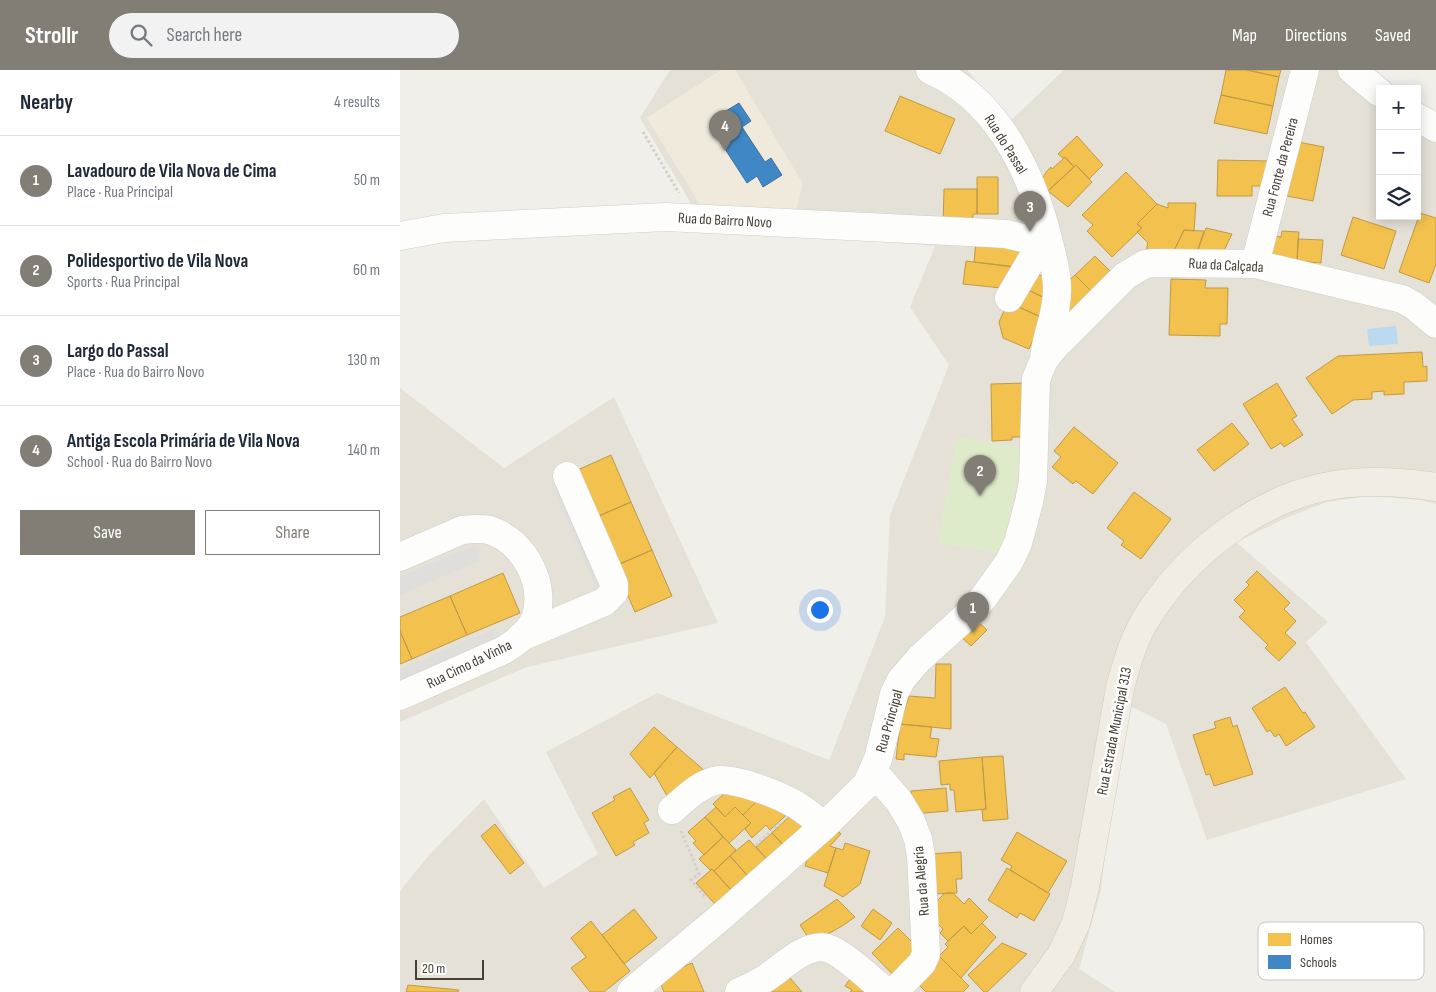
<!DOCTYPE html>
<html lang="en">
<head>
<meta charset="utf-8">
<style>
  :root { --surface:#fff; --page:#f2f2f3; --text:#1f2937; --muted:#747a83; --line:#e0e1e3; --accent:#827d75 }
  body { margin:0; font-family:"Sofia Sans Condensed",sans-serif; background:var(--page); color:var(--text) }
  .controls { position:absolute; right:15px; top:15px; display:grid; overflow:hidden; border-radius:0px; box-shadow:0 2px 12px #0003 }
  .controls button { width:45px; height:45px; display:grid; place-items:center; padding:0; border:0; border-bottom:1px solid var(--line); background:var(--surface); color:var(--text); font:25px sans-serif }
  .scale { position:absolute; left:15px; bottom:12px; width:69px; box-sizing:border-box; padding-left:5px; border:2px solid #474036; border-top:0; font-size:14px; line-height:18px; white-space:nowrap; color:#474036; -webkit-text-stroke:4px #fff; paint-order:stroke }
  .you { position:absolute; left:419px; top:539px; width:18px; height:18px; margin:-12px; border:4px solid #fff; border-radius:50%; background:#1a73e8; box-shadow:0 0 0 8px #1a73e833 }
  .badge { display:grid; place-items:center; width:32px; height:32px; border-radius:50%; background:var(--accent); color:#fff; font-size:16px; font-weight:700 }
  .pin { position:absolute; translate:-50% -41px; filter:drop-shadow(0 1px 2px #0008) }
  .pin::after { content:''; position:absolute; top:26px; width:18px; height:15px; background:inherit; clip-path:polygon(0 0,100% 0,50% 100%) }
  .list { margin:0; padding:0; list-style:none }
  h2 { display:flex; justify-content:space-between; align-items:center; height:65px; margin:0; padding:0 20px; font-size:21px }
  h2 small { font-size:16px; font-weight:400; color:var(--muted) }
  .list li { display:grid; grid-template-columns:32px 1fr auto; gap:15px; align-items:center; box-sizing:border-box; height:90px; padding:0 20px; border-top:1px solid var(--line) }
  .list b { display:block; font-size:19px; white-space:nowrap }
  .list p { margin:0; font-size:16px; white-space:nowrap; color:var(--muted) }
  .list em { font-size:16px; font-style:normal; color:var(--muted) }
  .actions { display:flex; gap:10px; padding:15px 20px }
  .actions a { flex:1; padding:11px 0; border:1px solid var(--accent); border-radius:0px; text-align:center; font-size:18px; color:var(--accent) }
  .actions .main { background:var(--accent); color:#fff }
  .icon { flex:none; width:28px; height:28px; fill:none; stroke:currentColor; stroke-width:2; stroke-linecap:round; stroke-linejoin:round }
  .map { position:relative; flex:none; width:1036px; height:922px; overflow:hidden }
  header { display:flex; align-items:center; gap:30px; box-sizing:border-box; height:70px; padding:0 25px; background:var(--accent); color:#fff }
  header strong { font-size:24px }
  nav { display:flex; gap:28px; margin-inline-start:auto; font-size:18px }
  .search { width:350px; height:45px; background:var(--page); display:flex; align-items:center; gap:12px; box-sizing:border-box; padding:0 18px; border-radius:28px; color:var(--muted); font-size:19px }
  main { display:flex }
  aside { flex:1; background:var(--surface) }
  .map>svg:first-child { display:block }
</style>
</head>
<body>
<header>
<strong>Strollr</strong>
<div class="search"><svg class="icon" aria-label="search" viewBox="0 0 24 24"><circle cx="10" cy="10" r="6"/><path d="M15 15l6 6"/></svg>Search here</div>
<nav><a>Map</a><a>Directions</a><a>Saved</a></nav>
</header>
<main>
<aside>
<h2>Nearby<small>4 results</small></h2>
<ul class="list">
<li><span class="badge">1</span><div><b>Lavadouro de Vila Nova de Cima</b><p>Place · Rua Principal</p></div><em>50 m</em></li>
<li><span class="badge">2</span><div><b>Polidesportivo de Vila Nova</b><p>Sports · Rua Principal</p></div><em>60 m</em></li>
<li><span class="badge">3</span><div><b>Largo do Passal</b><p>Place · Rua do Bairro Novo</p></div><em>130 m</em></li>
<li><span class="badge">4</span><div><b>Antiga Escola Primária de Vila Nova</b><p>School · Rua do Bairro Novo</p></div><em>140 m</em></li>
</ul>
<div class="actions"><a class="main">Save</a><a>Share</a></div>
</aside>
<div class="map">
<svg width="1036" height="922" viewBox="0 0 1036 922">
  <rect width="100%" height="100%" fill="#f1efea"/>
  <path fill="#e5e1d7" d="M270,0H567L609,52L664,0H967L980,19V146H1017V38L1036,52V434L1020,430L970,426L927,432L886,448L836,472L928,552L906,572L1006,709L807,770L766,654L726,634L711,724L701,820L679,899L715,922H0V821L29,785L84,729L144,818L198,784L146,682L257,623L429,690L485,547L490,445L549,295L510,237L535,176L305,157L240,48Z
    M0,318L104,398L214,327L318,553L127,597L0,652Z"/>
  <path fill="#efeadc" d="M321,0H335L403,114L396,140L300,135L247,48Z"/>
  <path fill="#deebca" d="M557,367L622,378L603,484L538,473Z"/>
  <path fill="#e0deda" d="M164,408L208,509L195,515L151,413Z
    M75,475L81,490L0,525V507Z
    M96,558L102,572L0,616V599Z"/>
  <path fill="#bad9ee" d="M996,256L998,274L969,276L967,259Z"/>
  <path fill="#f2c14e" stroke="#bf9a47" d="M826,0H847L879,7L873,36L821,25Z
    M847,0H881L879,7Z
    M821,25L873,36L867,64L814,53Z
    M500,26L555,49L540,84L485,61Z
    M677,66L703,95L689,109L676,95L674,97L665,87L663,88L658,84Z
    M898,72L924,77L913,131L887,126Z
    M665,87L674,97L648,121L649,123L647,125L638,115L647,101L651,97L652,99Z
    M818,90L869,91L868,116H852V126H817Z
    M676,95L692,112L668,137L648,121Z
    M726,102L757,134L737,154L742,158L712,187L687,161L693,155L682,145Z
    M577,107H598V144H577Z
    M544,119H577V144H573L572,158L543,157Z
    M768,133H796L794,161L784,160L770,189L745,185L748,173L737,162L742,158L737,154L757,134L768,138Z
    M1020,143L1036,148V194L1029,213L999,202Z
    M953,147L996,161L984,199L941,185Z
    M806,158L832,164L821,187L795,188Z
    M784,160L804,161L795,188L770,189Z
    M882,161L899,162L897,191L869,187L873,166L881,167Z
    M898,169L923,170L921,193L897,191Z
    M576,171L621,176L618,197L574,192Z
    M695,186L716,207L696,226L675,205Z
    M566,191L613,197L611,219L563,214Z
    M635,204L654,209L651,231L620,216Z
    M675,205L696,226L670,251L659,239L663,216Z
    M771,209L806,210L805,218H828L827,254H820V266L769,265Z
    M620,216L651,231L643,248L612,234Z
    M608,232L643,248L629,279L603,268L599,252Z
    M1022,282L1023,297L1027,296V311L1004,312V324L984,325V321L972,322V329L953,330L932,344L906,308L938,286Z
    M626,313L627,367H612V370L592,371L591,314Z
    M877,313L897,346L892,349L903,365L884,377L881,373L871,379L843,334Z
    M832,353L849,374L814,401L797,380Z
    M674,357L718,393L693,424L676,411L673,414L652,397L661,387L654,381Z
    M211,385L231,432L194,448L173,402Z
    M734,422L771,449L741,489L721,475L724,471L707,458Z
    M231,432L252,480L215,496L194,448Z
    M252,480L272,526L235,542L215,496Z
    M857,501L890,533L884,539L896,551L885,563L896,573L879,591L865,578L868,575L839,547L845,541L834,530L849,515L846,512Z
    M103,503L120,543L67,565L50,526Z
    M50,526L67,565L12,589L0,561V547Z
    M575,549L587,560L571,576L559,565Z
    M0,561L12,589L0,594Z
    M536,594H551V659L500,654L509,626L535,628Z
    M885,617L903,643L905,642L915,657L886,676L879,664L875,667L870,660L867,662L852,638Z
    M830,647L833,657L837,655L853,704L814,716L810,704L806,705L793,665L816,658L814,652Z
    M500,654L532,657L530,668L539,669L536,687L504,684V690L496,689Z
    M254,657L277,677L250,708L230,684Z
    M277,677L305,701L270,731L254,703Z
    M603,686L608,749L583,751L582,740L586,739L582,687Z
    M582,687L586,739L556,742L554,720H550V714L541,715L539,691Z
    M230,718L249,750L244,753L249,763L233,772L235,775L216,786L192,743L215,730L213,727Z
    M546,718L548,741L513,744L511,721Z
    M329,719L357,731L343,745L335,737L325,747L313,734Z
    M357,731L393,739L370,760L366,755L352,768L345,759L351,753L343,745Z
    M316,737L325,747L335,737L351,753L329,773L305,747Z
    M395,741L416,759L390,782L372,763Z
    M305,747L323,767L304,785L293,773L296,771L288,762Z
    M95,754L124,793L110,804L81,766Z
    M431,755L441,764L430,776L436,778L428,803L405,796L413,770Z
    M617,762L667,791L648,823L610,800L612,796L601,790Z
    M372,763L390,782L374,797L356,777Z
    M323,767L336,780L314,801L312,799L310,800L299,789Z
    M349,770L374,797L355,814L330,786Z
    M445,773L470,781L460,814L443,827L424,816L436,778L443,780Z
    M561,782L562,809H556L557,823L532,824L526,784Z
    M330,786L352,811L336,825L314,801Z
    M607,798L650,824L634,851L620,843L617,848L588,830Z
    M312,799L338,828L322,842L296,813Z
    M545,823H553L564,834L569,828L588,847L571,864L564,856L548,871L540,863L543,859L526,842Z
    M437,829L455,847L442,856L412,873L400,855Z
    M234,839L257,868L224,894L202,865Z
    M473,839L492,853L480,870L461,856Z
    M191,851L230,901L204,922H190L171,898L186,887L171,868Z
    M582,853L596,867L561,908L539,886L548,877L545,874L564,856L571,864Z
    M498,858L524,884L498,910L472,883Z
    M602,873L627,884L587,922H584L568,905Z
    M539,886L569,916L563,922H526L515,911Z
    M292,893L304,922H264L258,907Z
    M385,902L402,922H351Z
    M452,906L474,922H450L452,920L445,916Z
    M8,915L59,920L58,922H6Z"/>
  <path fill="#3f88c5" stroke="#41729a" d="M339,33L351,51L342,57L365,92L371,88L382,105L363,117L357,106L347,113L314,62L327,53L321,44Z"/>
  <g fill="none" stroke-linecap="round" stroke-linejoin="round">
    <g stroke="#cfcdc8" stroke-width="29">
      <path id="minor" d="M530,0C596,28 632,102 648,169C652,185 657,201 657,218C658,242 646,265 644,289
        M952,0L980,23
        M1017,47L1036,58
        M0,166L44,158L266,147L589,163L606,164L649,174
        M855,194L905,0
        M609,228L642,172
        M0,487L62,460C71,459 80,458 89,460C124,470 149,517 134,551C128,564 115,573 104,580L0,626
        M121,567L204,532L214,522V514L167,406
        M474,702L499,731L511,751L518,769L521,786L526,884L522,893L494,922
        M272,740C285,729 297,716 314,711C330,706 374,723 389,731C402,737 413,747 424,756
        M231,922L322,846L424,756L467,714L478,689L494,624L501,610L519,589L571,542L584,527L609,492L618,473L629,432L633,411L636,309L644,290L657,274L725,206L745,194L755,193L855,194L1002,229L1013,235L1036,254
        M339,922C348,918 358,913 366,908C383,897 405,873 427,878C442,882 473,911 486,922"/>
    </g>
    <g stroke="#d3cbb7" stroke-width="29">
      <path id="major" d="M634,922L661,885L676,853L685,817L720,618C726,596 732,574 743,554C782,487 856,428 934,415C967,410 1003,412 1036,417"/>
    </g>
    <path stroke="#d1cfca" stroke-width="3" stroke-dasharray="2.5 2.5" stroke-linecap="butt" d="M243,62L279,123
      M281,761L299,804L291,810L305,827
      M356,775L380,753"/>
    <use href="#minor" stroke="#fdfdfc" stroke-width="28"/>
    <use href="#major" stroke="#f1ede4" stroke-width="28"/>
  </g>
  <g text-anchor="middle" stroke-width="5" stroke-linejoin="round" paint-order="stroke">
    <g font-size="15" fill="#474036" stroke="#fff">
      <text transform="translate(606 74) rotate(58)" y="5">Rua do Passal</text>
      <text transform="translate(880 97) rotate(-75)" y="5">Rua Fonte da Pereira</text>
      <text transform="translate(325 150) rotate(3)" y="5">Rua do Bairro Novo</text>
      <text transform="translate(826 195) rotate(3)" y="5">Rua da Calçada</text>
      <text transform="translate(69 594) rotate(-26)" y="5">Rua Cimo da Vinha</text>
      <text transform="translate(489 651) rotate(-74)" y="5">Rua Principal</text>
      <text transform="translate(714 661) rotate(-79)" y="5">Rua Estrada Municipal 313</text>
      <text transform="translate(521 811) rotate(-95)" y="5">Rua da Alegria</text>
    </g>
  </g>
  <rect x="858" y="852" width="166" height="58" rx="8" fill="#fff" stroke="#c8c6c3" stroke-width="1"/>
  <rect x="868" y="863" width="23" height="13" fill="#f2c14e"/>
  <rect x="868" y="885" width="23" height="14" fill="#3f88c5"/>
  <g font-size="14" fill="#474036">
    <text x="900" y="874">Homes</text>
    <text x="900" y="897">Schools</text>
  </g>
</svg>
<div class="controls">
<button>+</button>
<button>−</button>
<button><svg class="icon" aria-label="layers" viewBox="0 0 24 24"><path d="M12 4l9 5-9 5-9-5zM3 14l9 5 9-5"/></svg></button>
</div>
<div class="scale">20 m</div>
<div class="you"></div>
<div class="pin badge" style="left:573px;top:563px">1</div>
<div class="pin badge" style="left:580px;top:426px">2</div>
<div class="pin badge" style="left:630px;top:162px">3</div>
<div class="pin badge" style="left:325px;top:81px">4</div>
</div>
</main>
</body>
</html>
